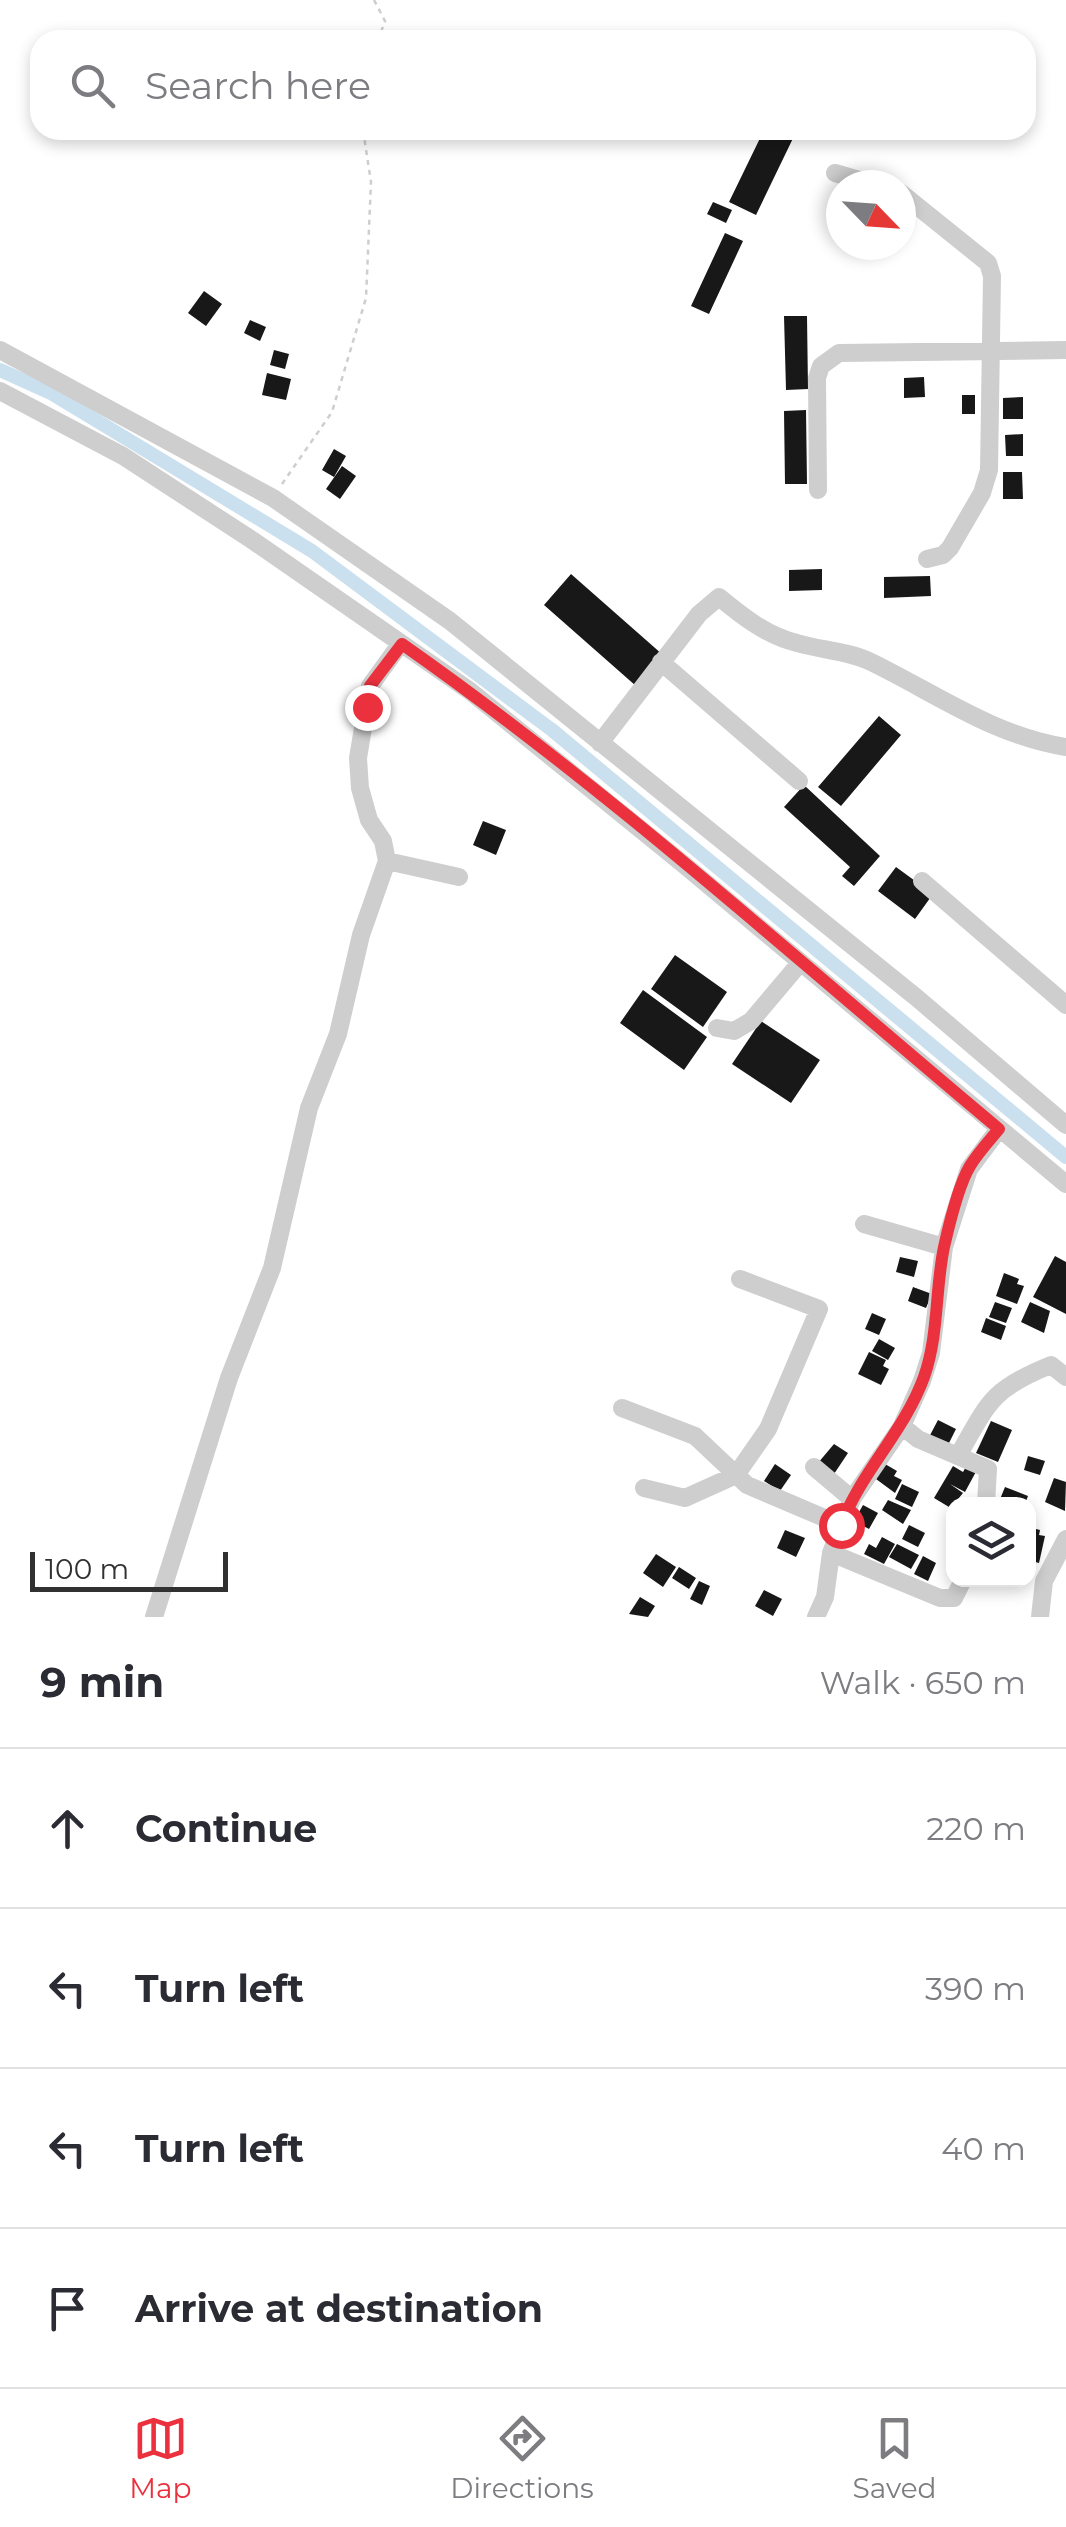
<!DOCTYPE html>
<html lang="en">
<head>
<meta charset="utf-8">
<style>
  :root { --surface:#fff; --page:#f2f2f3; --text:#2b2b33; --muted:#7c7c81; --line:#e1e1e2; --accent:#ea313d }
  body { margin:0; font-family:Montserrat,sans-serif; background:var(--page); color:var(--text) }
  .controls { position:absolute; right:30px; bottom:30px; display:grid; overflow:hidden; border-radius:20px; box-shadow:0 5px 15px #0003 }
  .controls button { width:90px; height:90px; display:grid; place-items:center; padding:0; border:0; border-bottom:2px solid var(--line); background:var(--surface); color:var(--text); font:50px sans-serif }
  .compass { position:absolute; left:826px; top:170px; width:90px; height:90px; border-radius:50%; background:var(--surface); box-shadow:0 5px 15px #0003; rotate:115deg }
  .scale { position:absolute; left:30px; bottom:25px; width:198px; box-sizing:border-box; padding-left:10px; border:5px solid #313131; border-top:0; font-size:28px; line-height:35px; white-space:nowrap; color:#313131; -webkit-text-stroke:8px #fff; paint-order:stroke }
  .stop { position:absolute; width:30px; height:30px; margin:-22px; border:8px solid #ea313d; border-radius:50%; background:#fff }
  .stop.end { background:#ea313d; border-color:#fff; box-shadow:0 2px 10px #0008 }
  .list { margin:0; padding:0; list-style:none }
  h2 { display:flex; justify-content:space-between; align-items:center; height:130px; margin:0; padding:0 40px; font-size:42px }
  h2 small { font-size:32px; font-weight:400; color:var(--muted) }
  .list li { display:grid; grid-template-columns:65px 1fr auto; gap:30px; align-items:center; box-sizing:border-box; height:160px; padding:0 40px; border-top:2px solid var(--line) }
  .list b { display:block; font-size:38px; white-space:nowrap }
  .list em { font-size:32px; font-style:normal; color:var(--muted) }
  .icon { flex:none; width:55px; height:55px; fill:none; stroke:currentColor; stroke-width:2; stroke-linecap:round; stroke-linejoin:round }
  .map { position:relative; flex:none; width:1066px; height:1617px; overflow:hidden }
  .search { position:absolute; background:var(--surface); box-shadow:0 5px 15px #0003; left:30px; right:30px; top:30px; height:110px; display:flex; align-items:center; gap:25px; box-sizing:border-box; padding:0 35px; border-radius:30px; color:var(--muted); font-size:38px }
  .sheet { height:770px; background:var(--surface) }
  nav { display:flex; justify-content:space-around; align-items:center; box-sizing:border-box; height:140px; border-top:2px solid var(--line); background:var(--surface); font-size:28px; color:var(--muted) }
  nav a { display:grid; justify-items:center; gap:5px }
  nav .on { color:var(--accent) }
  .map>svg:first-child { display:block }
</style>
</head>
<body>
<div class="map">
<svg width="1066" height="1617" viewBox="0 0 1066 1617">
  <rect width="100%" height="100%" fill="#fff"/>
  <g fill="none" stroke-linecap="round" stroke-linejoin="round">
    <path stroke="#cbe0ee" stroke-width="14" d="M0,370L51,393L312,551L552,730L1066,1157"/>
  </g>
  <path fill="#181818" d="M764,130H797L756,215L729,202Z
    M713,202L732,210L726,223L707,214Z
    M725,233L743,241L709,314L691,306Z
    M204,291L222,304L206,326L188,313Z
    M784,316H807L808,389L786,390Z
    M250,320L266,327L260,341L244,333Z
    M274,350L289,354L285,369L270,365Z
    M267,373L291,379L286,400L262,395Z
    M924,377L925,397L904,398V378Z
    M962,395H975V414H962Z
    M1023,397V419H1003V398Z
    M806,410L807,484H785L784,411Z
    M1023,434V456H1006L1005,435Z
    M334,449L346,456L334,477L322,470Z
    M342,466L356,476L340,499L326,489Z
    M1003,472H1022L1023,499H1003Z
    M822,569V590L789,591V570Z
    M571,574L663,655L636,686L544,605Z
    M930,576L931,596L884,598V577Z
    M879,716L901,735L841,806L818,787Z
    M804,785L880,856L854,886L842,876L850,867L784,807Z
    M483,821L506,830L496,855L473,845Z
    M896,867L933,894L915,919L878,891Z
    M675,955L727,992L703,1027L651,989Z
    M643,990L707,1037L684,1070L620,1023Z
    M761,1021L820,1060L791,1103L732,1064Z
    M1055,1256L1066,1262V1314L1033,1297Z
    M900,1257L918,1261L914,1277L896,1272Z
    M1004,1273L1019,1279L1017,1284L1024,1286L1017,1304L996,1296Z
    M913,1287L932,1294L926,1308L908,1301Z
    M995,1302L1012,1308L1006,1323L989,1317Z
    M1030,1302L1050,1311L1044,1333L1021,1322Z
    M872,1313L886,1319L879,1335L865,1329Z
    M986,1318L1006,1326L1001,1340L981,1332Z
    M879,1339L895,1348L888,1360L872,1351Z
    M869,1352L886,1360L883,1366L889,1369L881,1385L858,1374Z
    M938,1420L956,1429L946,1449L928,1439Z
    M991,1421L1012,1430L998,1462L976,1453Z
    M834,1444L848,1453L834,1474L818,1463Z
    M1028,1456L1045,1461L1040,1475L1024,1470Z
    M968,1463L978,1468L965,1492L950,1484L963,1493L954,1504V1510L934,1498L953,1466L963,1472Z
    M775,1464L791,1475L780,1491L764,1481Z
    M885,1464L897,1471L894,1476L902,1480L895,1493L876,1479Z
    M1054,1478L1066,1482L1065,1511L1045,1502Z
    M902,1484L919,1492L912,1507L895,1499Z
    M1005,1487L1028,1496L1025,1504H998Z
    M888,1500L911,1510L903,1524L882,1510Z
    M863,1505L878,1513L869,1529L854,1521Z
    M909,1525L925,1533L918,1547L902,1539Z
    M1028,1527L1040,1530L1039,1535L1045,1536L1039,1563L1028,1560Z
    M785,1530L805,1538L796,1557L777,1548Z
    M882,1537L895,1544L884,1564L864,1554L869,1544L876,1548Z
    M897,1544L919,1555L911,1569L889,1557Z
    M656,1554L676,1567L663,1587L643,1573Z
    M923,1556L936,1563L928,1581L914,1574Z
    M679,1567L696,1578L689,1589L672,1578Z
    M699,1581L710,1586L702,1605L690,1599Z
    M764,1590L782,1599L773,1616L755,1606Z
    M640,1597L655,1606L648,1617L629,1614Z"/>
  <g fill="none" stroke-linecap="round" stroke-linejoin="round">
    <path stroke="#cecece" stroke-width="2.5" stroke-dasharray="5 5" stroke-linecap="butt" d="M374,0L385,21L378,40
      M282,484L332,412L366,298L371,182L363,130"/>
    <path stroke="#cecece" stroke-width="18" d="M835,173L876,185
      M901,193L988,263L992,276L989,470L982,493L950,548L943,555L927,559
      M0,350L273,498L450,621L917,998L1066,1125
      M0,391L123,456L252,540L470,691L682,863L1066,1184
      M818,490L817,378L821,366L839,353L1066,350
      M661,662L799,781
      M600,743L699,614L719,597C742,616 767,636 797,643C820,650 849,651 871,662C935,693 994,736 1066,747
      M387,861L459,877
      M922,881L1066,1005
      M717,1028L734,1031L751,1021L800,963
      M864,1224L944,1247
      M622,1408L695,1436L747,1485L841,1525
      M902,1426L918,1439L988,1469L986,1504
      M958,1456C988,1403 991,1389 1051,1365L1066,1377
      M814,1467L852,1499
      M644,1488L685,1498L736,1475L768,1429L819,1309L740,1279
      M831,1553L940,1598H954L963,1580
      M154,1617L229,1378L272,1268L309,1108L338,1034L361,935L387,861L383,841L369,820L360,788L358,758L370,686L401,643
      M816,1617L825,1597L831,1553L852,1499L902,1426L922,1381L931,1353L944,1247L969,1169L999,1129
      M1040,1617L1044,1581L1066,1539"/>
  </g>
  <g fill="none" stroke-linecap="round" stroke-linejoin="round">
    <path stroke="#ea313d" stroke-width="12" d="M367,707L370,686L402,644C609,789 804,966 999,1129C989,1141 978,1153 970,1166C959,1184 949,1225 944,1247C935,1290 939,1334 924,1377C904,1432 861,1472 841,1525"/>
  </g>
</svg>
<div class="controls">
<button><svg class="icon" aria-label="layers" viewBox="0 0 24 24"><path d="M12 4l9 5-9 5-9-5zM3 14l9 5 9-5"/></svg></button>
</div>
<svg class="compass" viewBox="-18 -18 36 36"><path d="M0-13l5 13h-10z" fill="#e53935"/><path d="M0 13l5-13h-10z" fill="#7c7c81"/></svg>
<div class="scale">100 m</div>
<div class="stop" style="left:841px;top:1525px"></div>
<div class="stop end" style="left:367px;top:707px"></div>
<div class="search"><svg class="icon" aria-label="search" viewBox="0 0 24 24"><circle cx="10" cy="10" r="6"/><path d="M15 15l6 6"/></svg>Search here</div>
</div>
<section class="sheet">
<h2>9 min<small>Walk · 650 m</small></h2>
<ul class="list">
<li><svg class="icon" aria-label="ahead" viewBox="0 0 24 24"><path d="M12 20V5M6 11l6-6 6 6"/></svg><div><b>Continue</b></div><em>220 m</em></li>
<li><svg class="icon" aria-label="left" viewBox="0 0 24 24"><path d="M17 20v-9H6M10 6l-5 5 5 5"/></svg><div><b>Turn left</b></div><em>390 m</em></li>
<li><svg class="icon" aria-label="left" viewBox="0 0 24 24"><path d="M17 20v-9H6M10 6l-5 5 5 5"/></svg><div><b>Turn left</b></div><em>40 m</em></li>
<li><svg class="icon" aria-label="arrive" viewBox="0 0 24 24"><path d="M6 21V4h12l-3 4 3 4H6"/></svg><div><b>Arrive at destination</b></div></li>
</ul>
</section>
<nav>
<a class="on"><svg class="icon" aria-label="map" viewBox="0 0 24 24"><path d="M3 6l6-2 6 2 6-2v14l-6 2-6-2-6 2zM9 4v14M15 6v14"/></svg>Map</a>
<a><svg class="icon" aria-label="directions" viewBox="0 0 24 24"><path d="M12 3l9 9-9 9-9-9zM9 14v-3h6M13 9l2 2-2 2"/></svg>Directions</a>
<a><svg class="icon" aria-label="saved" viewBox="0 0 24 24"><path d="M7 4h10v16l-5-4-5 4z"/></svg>Saved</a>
</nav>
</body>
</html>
